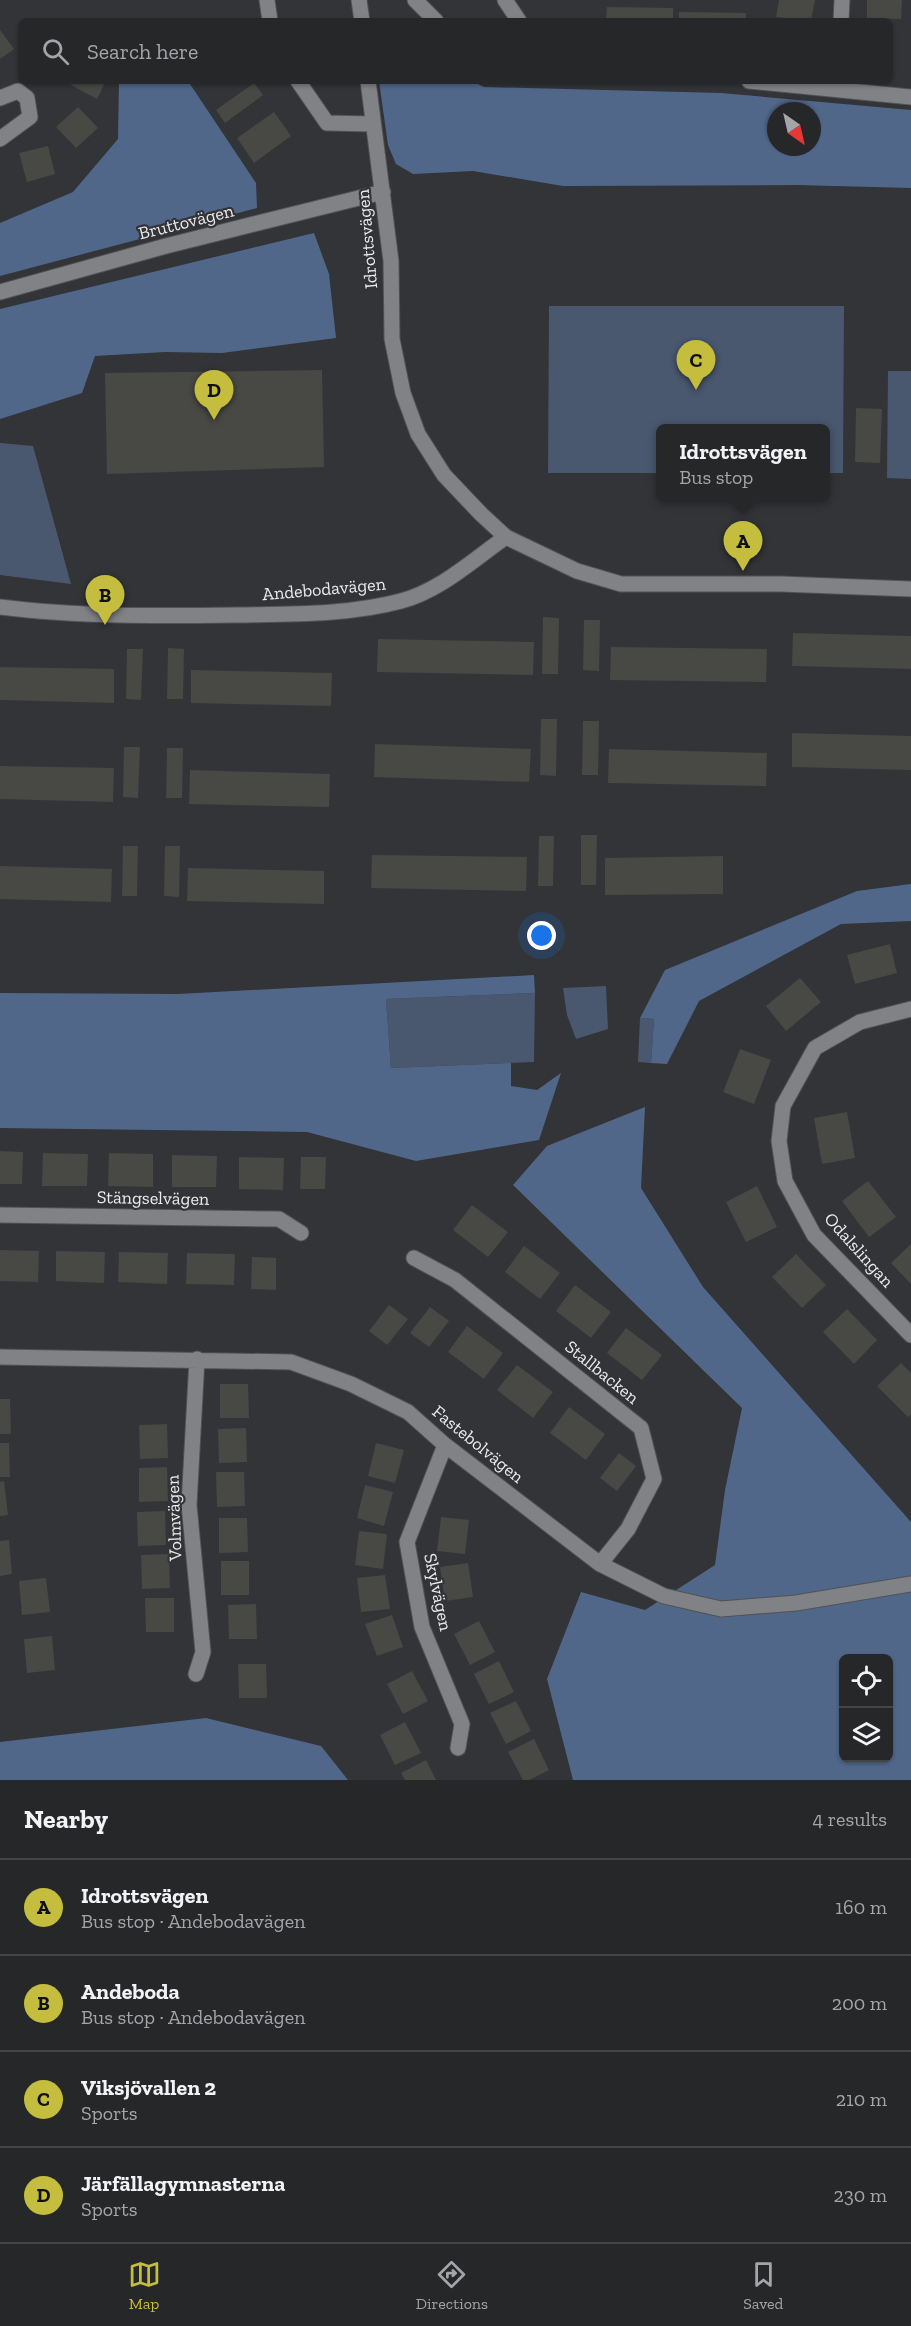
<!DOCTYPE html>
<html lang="en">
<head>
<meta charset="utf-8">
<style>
  :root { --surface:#262729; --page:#323335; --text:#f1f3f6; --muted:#a4a5a8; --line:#424446; --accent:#c4bd3e }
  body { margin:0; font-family:"Zilla Slab",serif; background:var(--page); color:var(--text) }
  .controls { position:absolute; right:18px; bottom:18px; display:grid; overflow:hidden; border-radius:9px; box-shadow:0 2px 4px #0004 }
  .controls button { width:54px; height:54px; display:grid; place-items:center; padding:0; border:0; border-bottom:2px solid var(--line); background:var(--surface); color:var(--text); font:30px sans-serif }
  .compass { position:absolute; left:767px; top:102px; width:54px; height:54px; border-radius:50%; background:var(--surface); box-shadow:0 2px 4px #0004; rotate:146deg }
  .you { position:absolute; left:542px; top:936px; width:21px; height:21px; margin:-15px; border:4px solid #fff; border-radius:50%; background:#1a73e8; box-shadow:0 0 0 9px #1a73e833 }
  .badge { display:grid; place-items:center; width:39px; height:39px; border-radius:50%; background:var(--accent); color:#111; font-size:20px; font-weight:700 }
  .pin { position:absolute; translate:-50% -50px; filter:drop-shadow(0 2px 3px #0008) }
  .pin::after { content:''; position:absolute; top:32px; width:21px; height:18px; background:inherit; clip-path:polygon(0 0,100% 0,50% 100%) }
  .popup { position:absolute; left:656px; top:424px; width:174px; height:78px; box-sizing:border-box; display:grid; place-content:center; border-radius:9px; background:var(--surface); filter:drop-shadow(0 2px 4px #0005); font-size:20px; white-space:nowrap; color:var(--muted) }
  .popup b { font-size:22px; color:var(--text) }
  .popup::after { content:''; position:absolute; left:50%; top:100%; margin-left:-12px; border:12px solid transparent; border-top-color:var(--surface) }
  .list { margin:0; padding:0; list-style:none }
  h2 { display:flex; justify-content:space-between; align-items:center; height:78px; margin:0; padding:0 24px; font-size:26px }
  h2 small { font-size:20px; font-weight:400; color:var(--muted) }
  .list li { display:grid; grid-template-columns:39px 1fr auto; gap:18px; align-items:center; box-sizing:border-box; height:96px; padding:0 24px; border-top:2px solid var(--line) }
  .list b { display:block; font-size:22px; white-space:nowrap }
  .list p { margin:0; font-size:20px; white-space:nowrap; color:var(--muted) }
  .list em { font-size:20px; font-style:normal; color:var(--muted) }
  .icon { flex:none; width:33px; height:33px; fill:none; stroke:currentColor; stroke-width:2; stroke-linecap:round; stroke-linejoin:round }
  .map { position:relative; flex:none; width:911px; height:1780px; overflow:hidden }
  .search { position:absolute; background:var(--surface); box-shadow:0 2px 4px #0004; left:18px; right:18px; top:18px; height:66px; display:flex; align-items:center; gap:15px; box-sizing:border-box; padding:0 21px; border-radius:9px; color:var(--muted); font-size:22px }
  .sheet { height:462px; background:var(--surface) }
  nav { display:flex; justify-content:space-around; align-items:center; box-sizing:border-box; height:84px; border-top:2px solid var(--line); background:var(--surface); font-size:16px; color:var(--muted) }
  nav a { display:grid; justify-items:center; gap:3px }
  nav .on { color:var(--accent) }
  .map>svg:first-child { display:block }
</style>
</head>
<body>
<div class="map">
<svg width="911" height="1780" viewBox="0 0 911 1780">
  <rect width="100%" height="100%" fill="#323437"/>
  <path fill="#49586f" d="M549,306H844L843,473H826L825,428H660V473H548Z
    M888,371H911V479L887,478Z
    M0,443L33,446L71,584L0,575Z
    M606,986L608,1029L576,1039L567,1015L563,988Z
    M535,993L534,1062L391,1068L386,999Z
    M640,1018L654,1019L651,1063L638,1062Z"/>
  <path fill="#51678a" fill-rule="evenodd" d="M119,81H188L256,183L257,208L0,276V223L73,192L118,139Z
    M379,81H472L484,87L721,93L911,110V188L797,185L563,186L473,171L413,174L396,164L388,145ZM776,111H812V147H776Z
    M314,233L329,274L336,338L222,353L165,352L95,356L82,393L0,419V309Z
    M911,884V921L841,924L699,1001L667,1064L651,1063L654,1019L640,1018L665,970L857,891Z
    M534,975L535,993L386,999L391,1068L511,1063V1086L537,1090L561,1073L539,1140L416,1161L307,1132L0,1128V993L178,994Z
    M645,1107L641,1188L703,1287L911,1522V1780H573L547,1679L581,1592L645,1610L715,1565L725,1490L742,1408L513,1185L547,1146ZM844,1658H888V1758H844Z
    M206,1718L321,1746L348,1780H0V1742Z"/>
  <path fill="#484844" d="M779,0H815L811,21L776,17Z
    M867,0H902L901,19L867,18Z
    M607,7L673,8V21H606Z
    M679,12L746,13V21H679Z
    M0,30L14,49L0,59Z
    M73,81H106L97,99L71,85Z
    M254,83L263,95L225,123L216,110Z
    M78,107L98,128L76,148L56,127Z
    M274,112L291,136L254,163L237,138Z
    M48,146L55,174L27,182L19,153Z
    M322,370L324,467L107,474L105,373Z
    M856,408L882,409L880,463L855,462Z
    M543,617L559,618L558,674H542Z
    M584,620H600L599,671L583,670Z
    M793,633L911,636V669L792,666Z
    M378,639L534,642L533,675L377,672Z
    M611,647L767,649L766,682L610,680Z
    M168,648L184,649L183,699H167Z
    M127,649H143L141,700L126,699Z
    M0,667L114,669V703L0,700Z
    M191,670L332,673L331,706L191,703Z
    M541,719H557L556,776L540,775Z
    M583,721H599L598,775H582Z
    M792,733L911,736V770L792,767Z
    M375,744L531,749L529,782L374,777Z
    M124,747H140L138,798L123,797Z
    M167,748H183L182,798H166Z
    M609,749L767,753L766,786L608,783Z
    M0,766L114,768L113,802L0,799Z
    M190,770L330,774L329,807L189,804Z
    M581,835H597L596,885H581Z
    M539,836H554L553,886H538Z
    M123,846H138L137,896H122Z
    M165,846H180L179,897L164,896Z
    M372,855L527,857L526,891L371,888Z
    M723,856V894L605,895V858Z
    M0,866L112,869L111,902L0,899Z
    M188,868L324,871V904L187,901Z
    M890,944L897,973L855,984L847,955Z
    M800,978L821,1002L786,1031L766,1006Z
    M740,1049L771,1060L754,1104L723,1092Z
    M847,1112L855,1158L822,1164L814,1118Z
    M0,1151L23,1152L22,1184H0Z
    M43,1153L88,1154L87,1186H42Z
    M109,1153L153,1154V1187L108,1186Z
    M172,1155L217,1156L216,1187H172Z
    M239,1157L284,1158L283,1190L239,1189Z
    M301,1157H326L325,1189H300Z
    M868,1181L896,1217L869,1237L842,1201Z
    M757,1186L777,1227L746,1242L726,1202Z
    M472,1205L508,1232L488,1257L453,1230Z
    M911,1244V1284L891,1263Z
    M524,1246L560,1273L540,1299L505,1272Z
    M0,1250L39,1251L38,1282L0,1281Z
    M56,1251L105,1252L104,1283L56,1281Z
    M119,1252L168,1253L167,1284L118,1282Z
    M187,1253L235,1254L234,1285L186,1284Z
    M796,1254L826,1285L802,1308L772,1277Z
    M252,1257L276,1258V1290L251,1289Z
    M575,1285L611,1312L591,1338L556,1311Z
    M389,1305L408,1319L387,1345L369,1331Z
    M430,1307L449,1321L429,1347L410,1333Z
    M847,1309L877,1340L854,1364L823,1332Z
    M467,1326L503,1353L484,1379L448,1352Z
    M626,1328L662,1355L642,1380L607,1353Z
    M901,1363L911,1373V1414L908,1417L877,1386Z
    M517,1365L553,1392L533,1418L497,1390Z
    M220,1384H248L249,1418H220Z
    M0,1399H10L11,1434H0Z
    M569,1407L605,1434L586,1460L550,1433Z
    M167,1424L168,1458L140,1459L139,1425Z
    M246,1428L247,1462L219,1463L218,1429Z
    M0,1443H9L10,1477H0Z
    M376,1443L404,1450L395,1483L368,1476Z
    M619,1453L636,1466L617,1491L600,1478Z
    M167,1467L168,1501L139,1502V1468Z
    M216,1472H244L245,1506L217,1507Z
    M4,1481L8,1515L0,1516V1482Z
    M365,1485L393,1492L384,1526L357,1518Z
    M165,1511L166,1545L138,1546L137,1512Z
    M441,1517L469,1520L465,1554L437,1551Z
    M219,1518H247L248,1552L219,1553Z
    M359,1531L387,1534L383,1569L355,1565Z
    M9,1540L12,1574L0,1576V1541Z
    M169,1554L170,1588L142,1589L141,1555Z
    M221,1561H249V1595H221Z
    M468,1563L473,1597L445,1601L440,1567Z
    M385,1575L390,1609L361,1612L357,1578Z
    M46,1578L50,1612L22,1615L19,1581Z
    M145,1598H174V1632H146Z
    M256,1604L257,1639H229L228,1605Z
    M392,1615L403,1647L377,1656L365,1624Z
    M479,1621L495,1652L470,1665L454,1634Z
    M52,1636L55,1670L27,1673L24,1639Z
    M499,1661L514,1692L489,1704L474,1674Z
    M238,1664H266L267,1698H239Z
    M412,1671L428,1701L403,1714L387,1684Z
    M516,1701L531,1731L506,1744L490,1713Z
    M405,1722L421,1753L395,1765L380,1735Z
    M534,1739L549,1770L529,1780H523L508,1752Z
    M426,1760L436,1780H405L401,1773Z"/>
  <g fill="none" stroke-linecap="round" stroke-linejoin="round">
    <g stroke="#505254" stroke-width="17">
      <path id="street" d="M267,0L270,21
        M359,0L362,21
        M415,0L436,21
        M505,0L519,21
        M841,21L842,0
        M298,81L327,123L373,124
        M368,81L391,261L392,339L403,393L418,434L444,475L481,514L506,537L577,571L621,584H781L911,589
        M749,81L911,97
        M0,98L18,91L27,98L30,117L0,139
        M0,292L166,246L383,192
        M0,607C78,617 158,616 238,615C291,614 349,615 401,601C440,591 474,559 506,537
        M911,1009L860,1022L815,1048L783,1106L779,1141L785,1181L814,1235L911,1335
        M0,1215L279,1219L301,1233
        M414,1258L455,1280L641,1428L654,1479L628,1529L600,1564
        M0,1357L291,1362L351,1384L408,1412L445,1445L600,1564L664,1596L721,1609L796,1603L911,1584
        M445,1445L407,1542L422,1627L462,1724L458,1748
        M196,1674L203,1652L189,1505L197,1359"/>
    </g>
    <use href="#street" stroke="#808285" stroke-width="15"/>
  </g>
  <g text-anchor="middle" stroke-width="4.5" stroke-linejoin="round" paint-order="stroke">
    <g font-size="18" fill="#eaebed" stroke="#323437">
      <text transform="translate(186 222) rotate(-14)" y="6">Bruttovägen</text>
      <text transform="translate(367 239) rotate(-95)" y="6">Idrottsvägen</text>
      <text transform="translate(324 589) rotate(-5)" y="6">Andebodavägen</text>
      <text transform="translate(153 1198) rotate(1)" y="6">Stängselvägen</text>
      <text transform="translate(859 1250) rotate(48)" y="6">Odalslingan</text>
      <text transform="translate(602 1372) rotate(39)" y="6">Stallbacken</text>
      <text transform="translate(478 1444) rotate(39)" y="6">Fastebolvägen</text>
      <text transform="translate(174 1518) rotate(-92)" y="6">Volmvägen</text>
      <text transform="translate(438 1592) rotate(78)" y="6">Skylvägen</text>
    </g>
  </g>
</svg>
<div class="controls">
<button><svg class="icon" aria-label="locate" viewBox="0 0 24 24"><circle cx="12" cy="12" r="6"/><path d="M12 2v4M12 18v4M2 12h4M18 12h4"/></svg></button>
<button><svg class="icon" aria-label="layers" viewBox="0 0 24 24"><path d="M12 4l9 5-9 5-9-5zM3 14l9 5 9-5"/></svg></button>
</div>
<svg class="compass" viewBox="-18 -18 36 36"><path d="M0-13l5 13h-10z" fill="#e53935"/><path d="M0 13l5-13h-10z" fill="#a4a5a8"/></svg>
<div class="you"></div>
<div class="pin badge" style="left:743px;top:571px">A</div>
<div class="popup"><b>Idrottsvägen</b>Bus stop</div>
<div class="pin badge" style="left:105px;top:625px">B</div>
<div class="pin badge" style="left:696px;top:390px">C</div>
<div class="pin badge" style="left:214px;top:420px">D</div>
<div class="search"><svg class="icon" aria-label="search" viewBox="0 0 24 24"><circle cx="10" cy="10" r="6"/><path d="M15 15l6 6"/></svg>Search here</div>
</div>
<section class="sheet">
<h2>Nearby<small>4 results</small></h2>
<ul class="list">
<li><span class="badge">A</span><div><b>Idrottsvägen</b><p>Bus stop · Andebodavägen</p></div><em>160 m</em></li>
<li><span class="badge">B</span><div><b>Andeboda</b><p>Bus stop · Andebodavägen</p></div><em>200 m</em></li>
<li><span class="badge">C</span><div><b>Viksjövallen 2</b><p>Sports</p></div><em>210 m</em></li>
<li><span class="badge">D</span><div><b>Järfällagymnasterna</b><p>Sports</p></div><em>230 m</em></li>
</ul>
</section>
<nav>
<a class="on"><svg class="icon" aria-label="map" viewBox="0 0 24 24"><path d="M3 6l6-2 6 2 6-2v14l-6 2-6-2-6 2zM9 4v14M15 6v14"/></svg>Map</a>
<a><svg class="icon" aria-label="directions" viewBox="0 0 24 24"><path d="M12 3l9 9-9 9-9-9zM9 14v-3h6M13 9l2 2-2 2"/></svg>Directions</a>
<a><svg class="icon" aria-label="saved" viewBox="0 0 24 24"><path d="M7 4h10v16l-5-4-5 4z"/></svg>Saved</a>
</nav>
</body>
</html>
